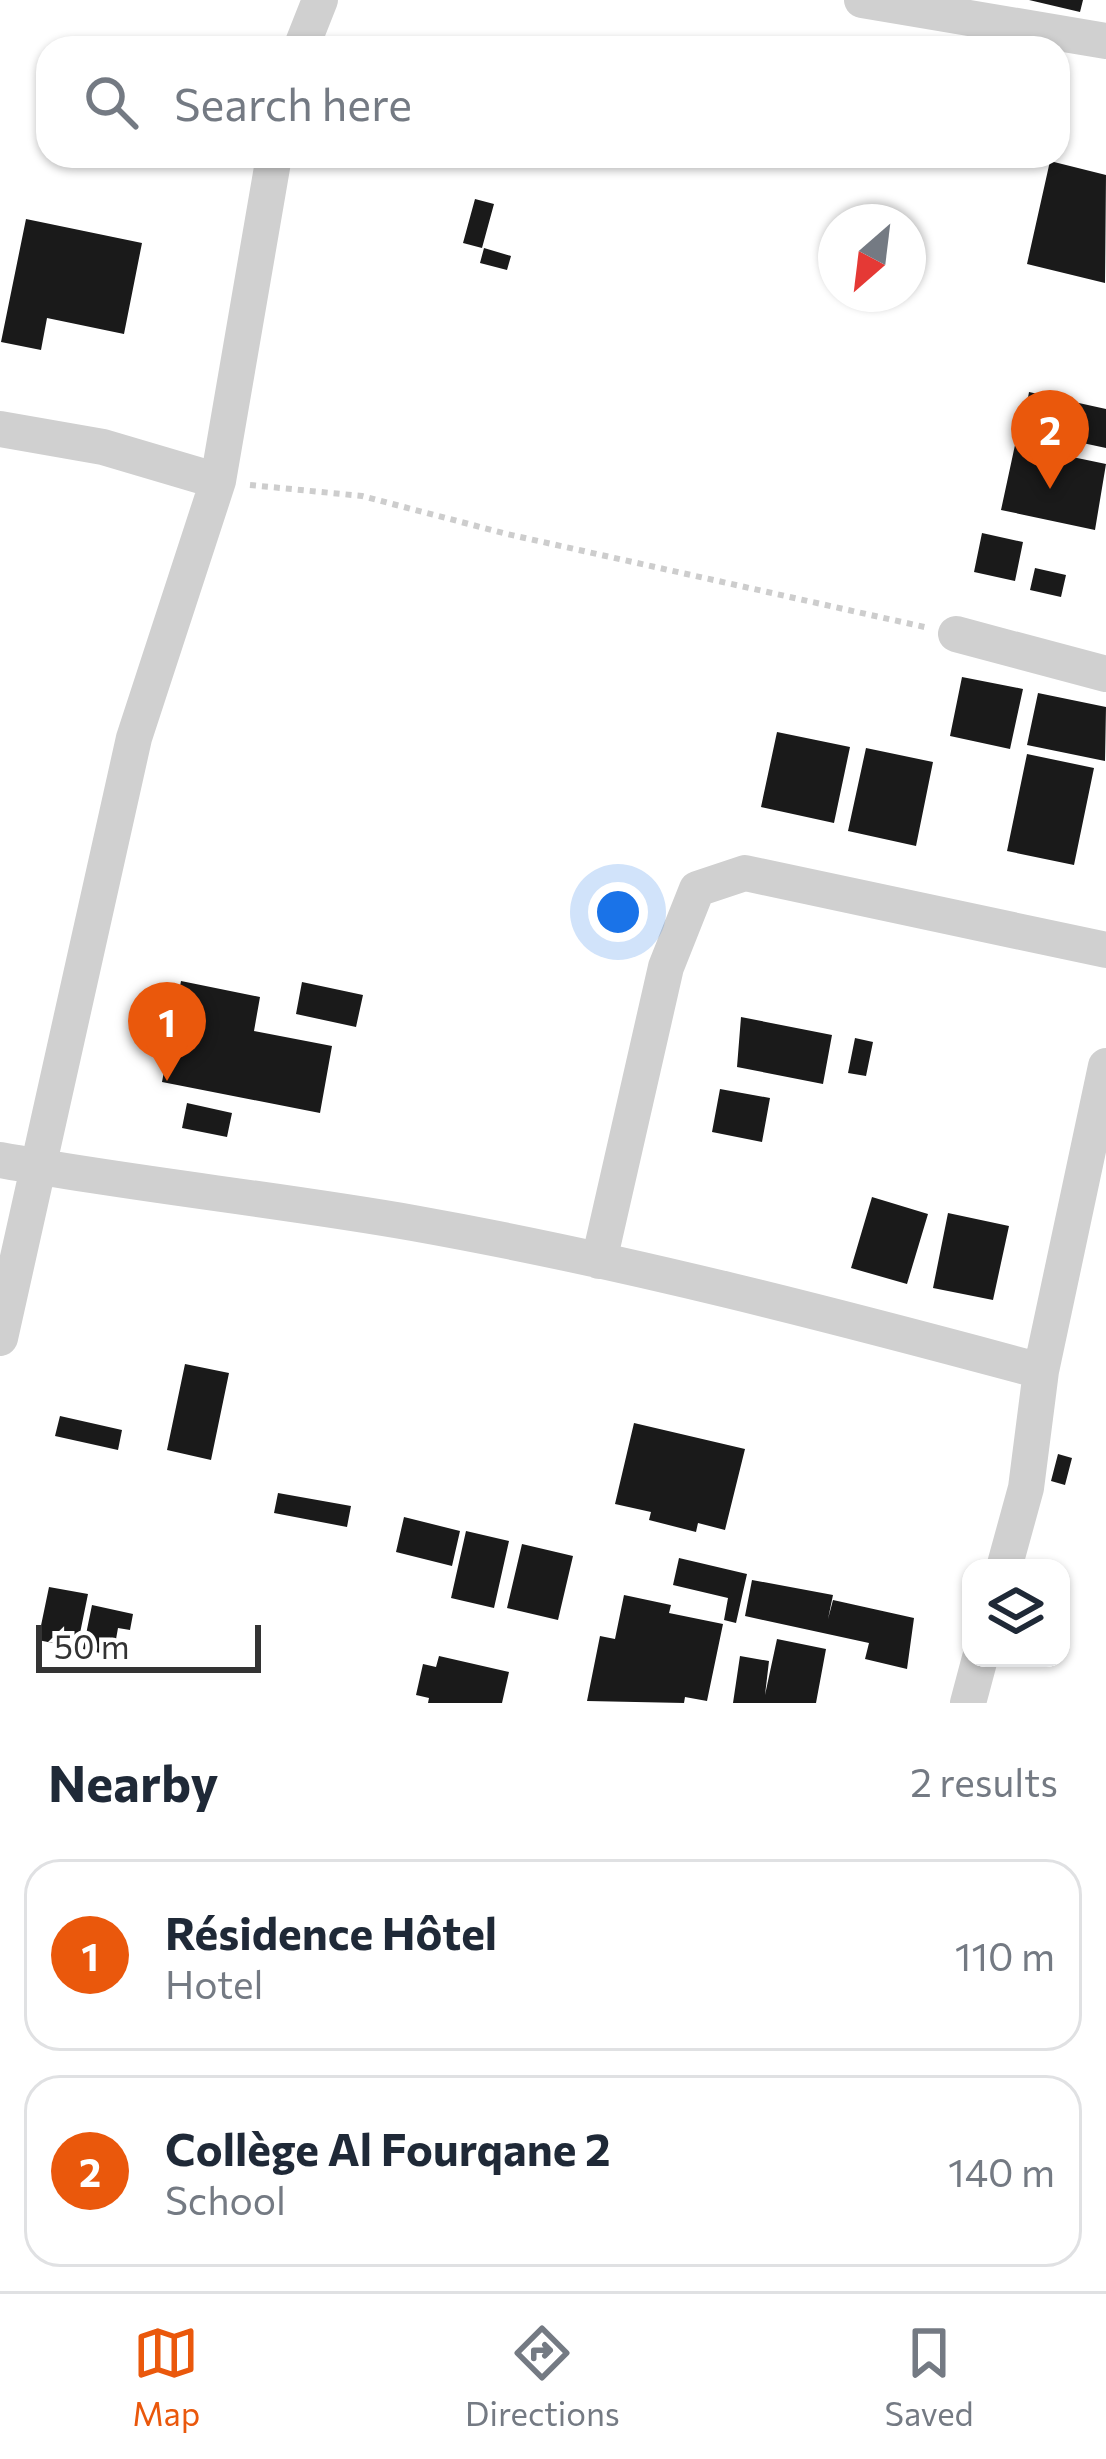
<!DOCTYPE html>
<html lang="en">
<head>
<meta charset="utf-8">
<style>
  :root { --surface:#fff; --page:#f6f6f7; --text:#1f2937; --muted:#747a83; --line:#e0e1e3; --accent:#ea580c }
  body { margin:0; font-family:Commissioner,sans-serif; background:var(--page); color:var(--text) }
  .controls { position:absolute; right:36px; bottom:36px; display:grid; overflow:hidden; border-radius:24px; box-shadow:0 3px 9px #0004 }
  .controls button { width:108px; height:108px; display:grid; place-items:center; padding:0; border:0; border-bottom:3px solid var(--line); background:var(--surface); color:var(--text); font:60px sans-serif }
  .compass { position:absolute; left:818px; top:204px; width:108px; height:108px; border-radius:50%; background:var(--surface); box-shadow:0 3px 9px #0004; rotate:208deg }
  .scale { position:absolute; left:36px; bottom:30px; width:225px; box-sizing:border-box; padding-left:12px; border:6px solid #333; border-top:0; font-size:33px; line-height:42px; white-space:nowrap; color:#333; -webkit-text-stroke:9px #fff; paint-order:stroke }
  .you { position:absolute; left:618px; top:912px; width:42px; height:42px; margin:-30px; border:9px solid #fff; border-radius:50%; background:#1a73e8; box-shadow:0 0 0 18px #1a73e833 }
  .badge { display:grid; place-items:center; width:78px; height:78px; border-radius:50%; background:var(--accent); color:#fff; font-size:39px; font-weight:700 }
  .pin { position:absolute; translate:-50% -99px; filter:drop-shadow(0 3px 6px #0008) }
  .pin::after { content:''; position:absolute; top:63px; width:42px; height:36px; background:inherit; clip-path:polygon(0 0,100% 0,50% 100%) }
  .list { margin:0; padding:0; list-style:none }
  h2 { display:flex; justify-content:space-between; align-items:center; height:156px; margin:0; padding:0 48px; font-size:51px }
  h2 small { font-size:39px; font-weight:400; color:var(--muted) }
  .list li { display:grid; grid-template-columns:78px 1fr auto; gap:36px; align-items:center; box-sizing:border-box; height:192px; margin:0 24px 24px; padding:0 24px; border:3px solid var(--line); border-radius:36px }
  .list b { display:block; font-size:45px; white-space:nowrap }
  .list p { margin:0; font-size:39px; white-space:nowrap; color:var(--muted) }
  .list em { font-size:39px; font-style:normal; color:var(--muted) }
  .icon { flex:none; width:66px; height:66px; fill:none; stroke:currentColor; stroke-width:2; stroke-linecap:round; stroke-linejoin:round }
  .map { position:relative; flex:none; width:1106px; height:1703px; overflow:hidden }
  .search { position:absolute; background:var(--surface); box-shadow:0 3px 9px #0004; left:36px; right:36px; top:36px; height:132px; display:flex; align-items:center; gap:30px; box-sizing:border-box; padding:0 42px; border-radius:36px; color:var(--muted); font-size:45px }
  .sheet { height:588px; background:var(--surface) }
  nav { display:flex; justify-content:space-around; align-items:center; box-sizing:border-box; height:168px; border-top:3px solid var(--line); background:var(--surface); font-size:33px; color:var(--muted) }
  nav a { display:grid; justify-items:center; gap:6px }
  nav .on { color:var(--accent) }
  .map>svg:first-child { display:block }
</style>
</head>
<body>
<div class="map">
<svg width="1106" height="1703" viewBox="0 0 1106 1703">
  <rect width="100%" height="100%" fill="#fff"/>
  <path fill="#1a1a1a" d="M1029,0H1083L1080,12Z
    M1050,161L1106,175L1105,283L1027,264Z
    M475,199L494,204L482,248L463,243Z
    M26,219L142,243L124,334L47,318L41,350L1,342Z
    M484,248L511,256L507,270L480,263Z
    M1029,392L1106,409V448L1022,430Z
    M1015,445L1106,464L1095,530L1001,510Z
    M982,533L1023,542L1015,581L974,572Z
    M1035,568L1066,575L1061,597L1030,590Z
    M962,677L1023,689L1010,749L950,736Z
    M1038,693L1106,707L1105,761L1027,745Z
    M777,732L850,747L834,823L761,807Z
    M866,748L933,762L916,846L848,831Z
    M1027,754L1094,768L1074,865L1007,851Z
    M181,981L260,997L254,1031L332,1046L320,1113L162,1082Z
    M302,982L363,995L356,1027L296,1014Z
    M741,1017L832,1035L823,1084L737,1067Z
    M855,1038L873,1042L866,1076L848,1073Z
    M720,1089L770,1098L762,1142L712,1132Z
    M187,1103L232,1113L227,1137L182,1128Z
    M872,1197L928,1214L907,1284L851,1268Z
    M948,1213L1009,1226L993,1300L933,1288Z
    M185,1364L229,1373L211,1460L167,1450Z
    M60,1416L122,1430L118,1450L55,1436Z
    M634,1423L745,1449L725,1530L698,1523L696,1532L649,1520L651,1512L615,1504Z
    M1058,1454L1072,1458L1065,1485L1051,1481Z
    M278,1493L351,1506L347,1527L274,1513Z
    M404,1517L460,1531L452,1566L396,1552Z
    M466,1531L509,1541L494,1608L451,1598Z
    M522,1544L573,1556L558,1620L507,1608Z
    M679,1558L747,1574L736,1623L724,1620L728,1598L673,1585Z
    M752,1580L833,1595L828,1619L833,1600L914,1618L907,1669L865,1659L869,1643L745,1616Z
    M49,1587L88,1594L77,1648L38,1640Z
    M624,1595L671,1605L669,1613L723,1624L707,1701L685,1697L684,1703L587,1701L600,1636L615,1639Z
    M92,1605L133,1614L130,1630L118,1628L113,1656L83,1649Z
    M777,1639L826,1649L816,1703H733L740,1656L769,1661L765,1695Z
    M439,1656L509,1672L502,1703H428L429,1698L416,1695L423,1664L436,1667Z"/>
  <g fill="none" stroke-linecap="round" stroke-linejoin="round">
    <path stroke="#cdcdcd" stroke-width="6" stroke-dasharray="6 6" stroke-linecap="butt" d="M250,485L362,496L507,534L929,628"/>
    <path stroke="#d0d0d0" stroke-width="36" d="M862,0L1106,41
      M301,48L320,0
      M0,429L103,447L218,481
      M956,634L1106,674
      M0,1160C137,1185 276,1199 413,1223C626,1261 833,1315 1041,1371
      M599,1261L666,967L697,889L745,873L1106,950
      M0,1338L134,738L218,481L274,156
      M1004,1568L1026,1488L1041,1371L1106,1066
      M968,1703L980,1658"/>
  </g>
</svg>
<div class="controls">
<button><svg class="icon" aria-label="layers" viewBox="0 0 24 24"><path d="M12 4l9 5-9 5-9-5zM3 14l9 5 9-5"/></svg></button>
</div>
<svg class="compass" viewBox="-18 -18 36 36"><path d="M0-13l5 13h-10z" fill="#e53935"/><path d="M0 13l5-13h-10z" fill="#747a83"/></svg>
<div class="scale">50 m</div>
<div class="you"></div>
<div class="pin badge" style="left:167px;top:1081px">1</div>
<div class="pin badge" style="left:1050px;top:489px">2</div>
<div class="search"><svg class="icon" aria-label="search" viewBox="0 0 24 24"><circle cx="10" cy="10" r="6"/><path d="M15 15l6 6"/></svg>Search here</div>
</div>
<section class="sheet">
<h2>Nearby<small>2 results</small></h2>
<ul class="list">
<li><span class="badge">1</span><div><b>Résidence Hôtel</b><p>Hotel</p></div><em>110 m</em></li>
<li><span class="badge">2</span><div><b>Collège Al Fourqane 2</b><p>School</p></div><em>140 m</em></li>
</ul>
</section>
<nav>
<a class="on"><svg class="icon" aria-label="map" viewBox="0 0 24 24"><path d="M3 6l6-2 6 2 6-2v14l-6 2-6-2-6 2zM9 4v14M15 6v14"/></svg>Map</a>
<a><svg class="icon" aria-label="directions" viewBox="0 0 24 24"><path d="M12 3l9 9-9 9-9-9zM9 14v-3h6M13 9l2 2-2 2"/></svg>Directions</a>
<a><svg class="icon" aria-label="saved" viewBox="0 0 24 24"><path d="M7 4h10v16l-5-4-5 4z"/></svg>Saved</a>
</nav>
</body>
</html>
